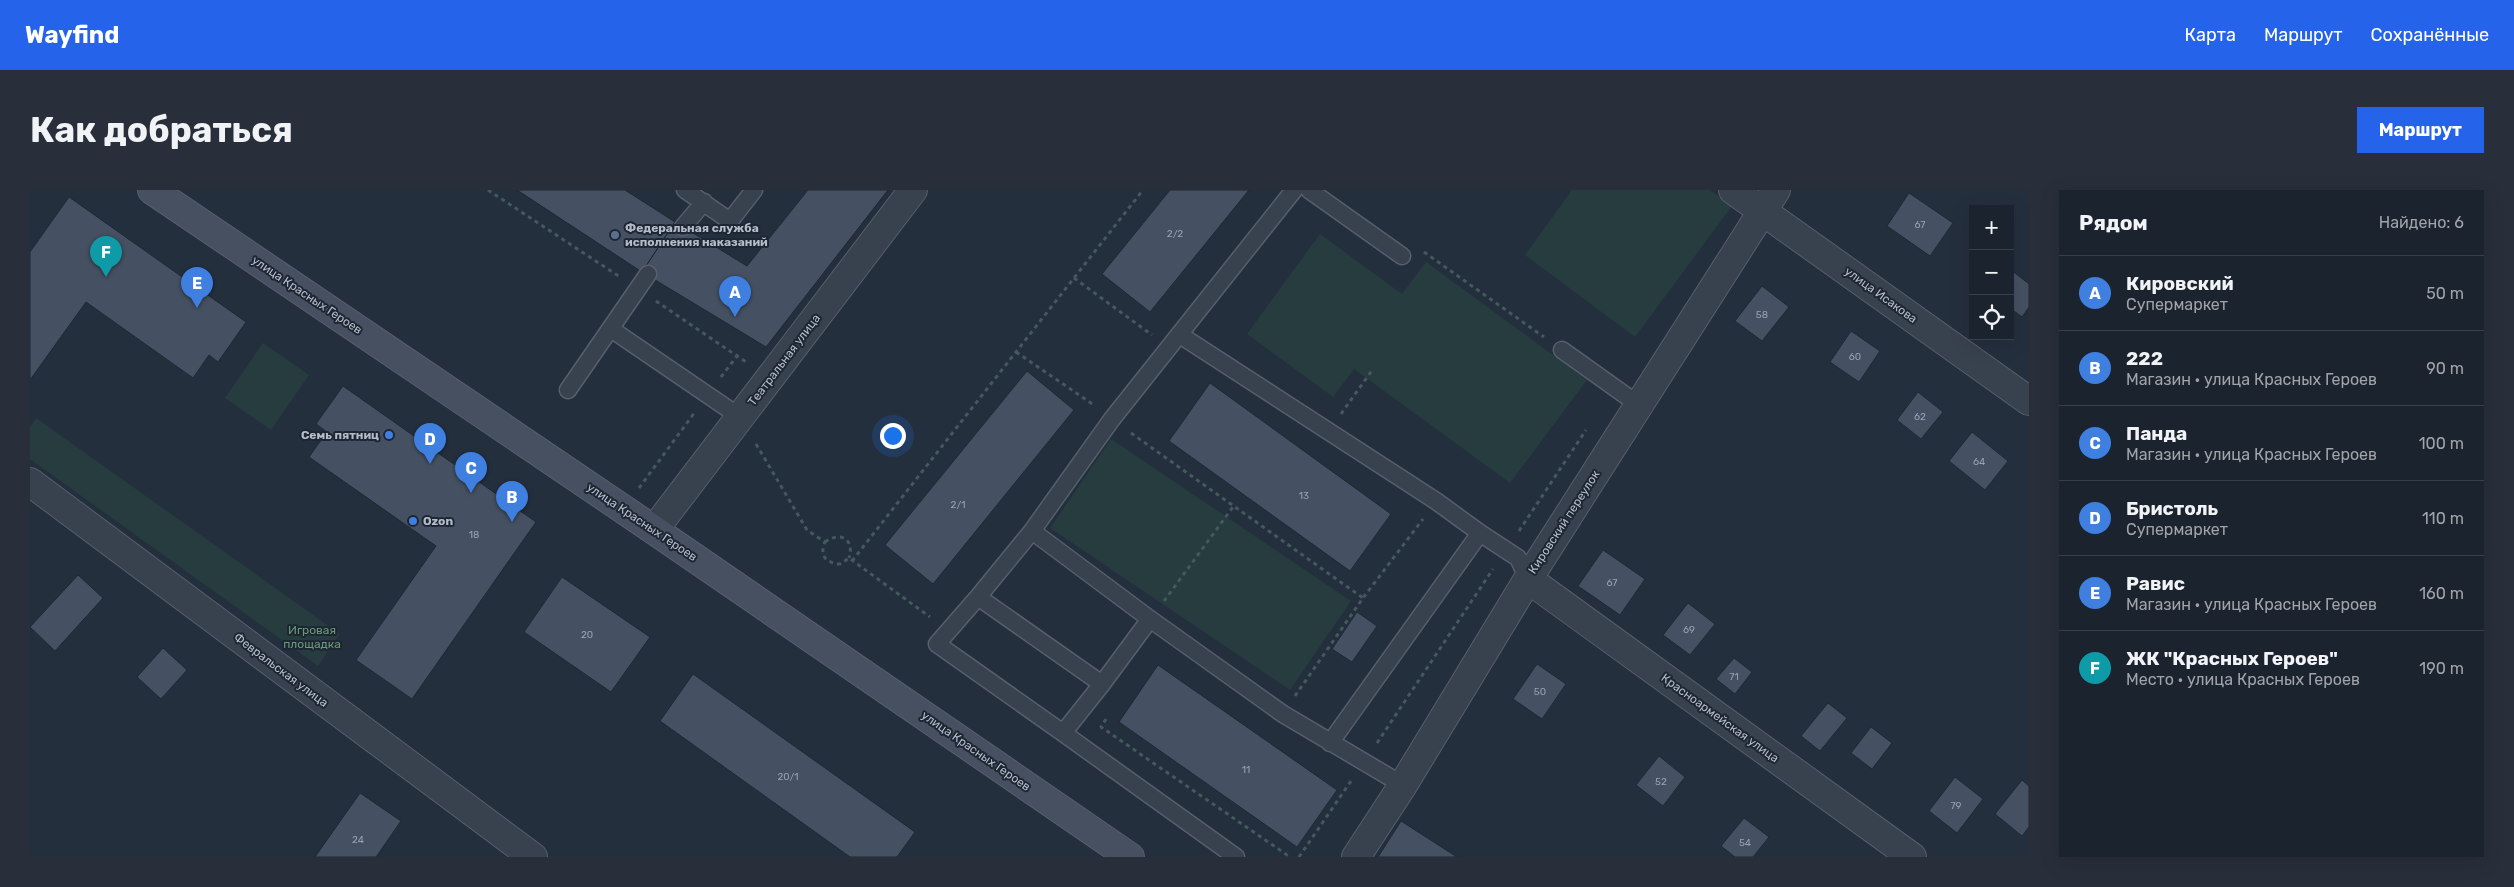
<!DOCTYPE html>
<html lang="ru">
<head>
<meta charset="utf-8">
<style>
  :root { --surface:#1b232e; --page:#282f3a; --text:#f1f3f6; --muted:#a0a4aa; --line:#39404a; --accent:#2563eb }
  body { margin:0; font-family:Rubik,sans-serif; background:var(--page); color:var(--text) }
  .controls { position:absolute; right:15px; top:15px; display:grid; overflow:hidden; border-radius:0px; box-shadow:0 5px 20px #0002 }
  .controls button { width:45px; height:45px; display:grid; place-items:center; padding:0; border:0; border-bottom:1px solid var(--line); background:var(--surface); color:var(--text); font:25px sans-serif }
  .you { position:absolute; left:862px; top:245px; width:18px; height:18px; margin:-12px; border:4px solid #fff; border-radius:50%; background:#1a73e8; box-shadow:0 0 0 8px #1a73e833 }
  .badge { display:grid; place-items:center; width:32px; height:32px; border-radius:50%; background:var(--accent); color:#fff; font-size:16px; font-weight:700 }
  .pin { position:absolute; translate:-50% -41px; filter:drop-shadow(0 1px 2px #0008) }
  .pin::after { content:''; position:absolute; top:26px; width:18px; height:15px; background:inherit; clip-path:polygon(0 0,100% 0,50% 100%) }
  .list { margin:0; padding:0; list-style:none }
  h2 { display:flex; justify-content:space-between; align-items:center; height:65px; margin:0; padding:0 20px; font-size:21px }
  h2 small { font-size:16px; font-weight:400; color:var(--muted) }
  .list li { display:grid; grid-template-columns:32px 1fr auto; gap:15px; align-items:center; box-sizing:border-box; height:75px; padding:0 20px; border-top:1px solid var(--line) }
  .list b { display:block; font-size:19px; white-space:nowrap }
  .list p { margin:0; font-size:16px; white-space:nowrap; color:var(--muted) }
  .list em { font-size:16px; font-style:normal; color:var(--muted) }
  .icon { flex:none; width:28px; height:28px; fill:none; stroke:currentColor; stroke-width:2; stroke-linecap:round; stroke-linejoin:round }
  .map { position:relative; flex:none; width:1999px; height:667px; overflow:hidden; border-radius:0px }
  header { display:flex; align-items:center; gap:30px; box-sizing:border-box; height:70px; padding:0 25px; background:var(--accent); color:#fff }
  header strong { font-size:24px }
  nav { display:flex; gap:28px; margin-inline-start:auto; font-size:18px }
  .intro { display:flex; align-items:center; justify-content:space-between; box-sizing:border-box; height:120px; padding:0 30px }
  h1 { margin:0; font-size:35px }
  .button { padding:12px 22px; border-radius:0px; background:var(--accent); color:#fff; font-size:18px; font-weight:700 }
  main { display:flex; gap:30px; padding:0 30px }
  aside { flex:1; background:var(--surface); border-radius:0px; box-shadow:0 5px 20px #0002 }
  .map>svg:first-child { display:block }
</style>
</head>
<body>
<header>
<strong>Wayfind</strong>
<nav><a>Карта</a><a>Маршрут</a><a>Сохранённые</a></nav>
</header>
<div class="intro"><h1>Как добраться</h1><a class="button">Маршрут</a></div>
<main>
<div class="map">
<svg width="1999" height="667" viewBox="0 0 1999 667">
  <rect width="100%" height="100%" fill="#242f3e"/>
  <path fill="#263c3f" d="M1542,0H1680L1702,16L1605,147L1495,65Z
    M1290,44L1372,104L1396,72L1557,190L1480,293L1324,179L1303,207L1217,144Z
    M233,153L279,185L241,240L195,208Z
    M6,228L310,444L288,476L0,269V237Z
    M1081,249L1321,411L1260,500L1020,338Z"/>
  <path fill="#455162" stroke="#1f2835" d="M487,0H595L645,32L612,82Z
    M778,0H858L736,157L612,82L645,32L717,76Z
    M1140,0H1219L1120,122L1072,84Z
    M1879,3L1923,33L1900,66L1857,36Z
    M39,7L216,132L188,172L179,165L163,188L56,112L0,190V62Z
    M1980,79L1999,94V117L1992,127L1980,118Z
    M1732,96L1759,117L1732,151L1705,131Z
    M1821,141L1850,161L1829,192L1800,172Z
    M997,181L1044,220L903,394L855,355Z
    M1180,193L1361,324L1320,381L1139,251Z
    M313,196L506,332L382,509L326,470L406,356L279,267L297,242L286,234Z
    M1888,202L1913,222L1891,249L1867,230Z
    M1942,242L1978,271L1955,300L1919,271Z
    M1573,360L1615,389L1590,425L1548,396Z
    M48,385L73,408L25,461L0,437Z
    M532,387L620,447L581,502L494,442Z
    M1658,413L1685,434L1660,465L1633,445Z
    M1327,422L1347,436L1322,472L1302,459Z
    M133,458L157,480L131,509L107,487Z
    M1704,468L1722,482L1705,504L1686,489Z
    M1507,474L1536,494L1512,529L1483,509Z
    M1128,475L1307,600L1267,657L1089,532Z
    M663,484L885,642L867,667H820L630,531Z
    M1798,513L1817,528L1790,561L1771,546Z
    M1841,537L1862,553L1842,579L1821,563Z
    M1629,566L1655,587L1633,616L1606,595Z
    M1925,587L1953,609L1927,643L1899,621Z
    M1992,590L1999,596V637L1992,646L1965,624Z
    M330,603L371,631L346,667H285Z
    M1714,628L1739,647L1723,667H1705L1691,656Z
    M1371,631L1427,667H1348Z"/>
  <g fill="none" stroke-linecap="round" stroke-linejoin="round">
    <g stroke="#565f6c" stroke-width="19">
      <path id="service" d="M655,0L700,31L724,0
        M1264,0L1082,229L1002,341L1120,429L1253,524L1373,595
        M1279,0L1372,66
        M653,37L674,12
        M581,139L710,227
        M1150,145L1406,311L1450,343L1300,553
        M1532,160L1609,215
        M538,200L618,84
        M1002,341L948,407L1072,494L1120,429
        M1450,343L1488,368L1498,389
        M948,407L907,454L1033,543
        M1072,494L1033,543L1206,667"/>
    </g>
    <g stroke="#565f6c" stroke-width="30">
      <path id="minor" d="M1703,0L1999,211
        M0,292L503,667
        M624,340L883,0
        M1498,389L1882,667
        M1326,667L1373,595L1498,389L1746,0"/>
    </g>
    <g stroke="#565f6c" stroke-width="30">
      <path id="secondary" d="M122,0L624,340L1100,667"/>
    </g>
    <path stroke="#44595c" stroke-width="3" stroke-dasharray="4 4" stroke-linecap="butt" d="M458,0L590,87
      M1394,62L1514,147
      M1044,88L1122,145
      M626,111L716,172
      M986,162L1064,215
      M691,187L707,166
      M1311,224L1343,179
      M1101,243L1333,408
      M726,254L777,340L795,352C789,366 796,373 810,374L819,368L900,427
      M609,298L665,222
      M1489,341L1556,240
      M795,352C810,341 825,349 819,368
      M822,371L1113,0
      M1134,411L1203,317
      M1265,506L1333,408L1393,329
      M1076,529L1071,537L1260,667
      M1347,553L1463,379
      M1269,667L1321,591"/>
    <use href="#service" stroke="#38414e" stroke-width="16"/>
    <use href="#minor" stroke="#38414e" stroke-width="28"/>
    <use href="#secondary" stroke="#465061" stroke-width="28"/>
  </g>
  <circle fill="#5c6f8a" stroke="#1d2633" stroke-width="2" cx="585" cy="45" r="5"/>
  <g fill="#3f7fe0" stroke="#1d2633" stroke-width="2">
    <circle cx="359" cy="245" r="5"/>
    <circle cx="383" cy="331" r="5"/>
  </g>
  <g text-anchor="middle" stroke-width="4" stroke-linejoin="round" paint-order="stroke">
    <g font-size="10" fill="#98a1af">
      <text x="1890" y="38">67</text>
      <text x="1145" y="47">2/2</text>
      <text x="1732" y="128">58</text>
      <text x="1825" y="170">60</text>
      <text x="1890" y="230">62</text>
      <text x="1949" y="275">64</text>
      <text x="1274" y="309">13</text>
      <text x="928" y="318">2/1</text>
      <text x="444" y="348">18</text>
      <text x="1582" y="396">67</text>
      <text x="1659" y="443">69</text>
      <text x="557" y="448">20</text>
      <text x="1704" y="490">71</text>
      <text x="1510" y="505">50</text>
      <text x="1216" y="583">11</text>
      <text x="758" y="590">20/1</text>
      <text x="1631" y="595">52</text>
      <text x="1926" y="619">79</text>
      <text x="328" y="653">24</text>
      <text x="1715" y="656">54</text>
    </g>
    <g font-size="12" font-weight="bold" fill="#b4bcc9" stroke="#1d2633" text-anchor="start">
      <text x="595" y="42">Федеральная служба<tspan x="595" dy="14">исполнения наказаний</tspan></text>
      <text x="349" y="249" text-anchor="end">Семь пятниц</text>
      <text x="393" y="335">Ozon</text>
    </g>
    <g font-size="12" fill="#b4bcc9" stroke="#1d2633">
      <text transform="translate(277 105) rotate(34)" y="4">улица Красных Героев</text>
      <text transform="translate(1851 105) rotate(36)" y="4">улица Исакова</text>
      <text transform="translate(754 170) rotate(-53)" y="4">Театральная улица</text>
      <text transform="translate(612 332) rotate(34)" y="4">улица Красных Героев</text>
      <text transform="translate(1534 332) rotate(-57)" y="4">Кировский переулок</text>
      <text transform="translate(251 480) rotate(37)" y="4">Февральская улица</text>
      <text transform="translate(1690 528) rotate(36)" y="4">Красноармейская улица</text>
      <text transform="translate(946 561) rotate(35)" y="4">улица Красных Героев</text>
    </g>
    <g font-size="12" fill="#6b9a76" stroke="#1d2633">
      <text x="282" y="444">Игровая<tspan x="282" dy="14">площадка</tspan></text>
    </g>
  </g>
</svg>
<div class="controls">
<button>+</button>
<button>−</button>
<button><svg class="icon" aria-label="locate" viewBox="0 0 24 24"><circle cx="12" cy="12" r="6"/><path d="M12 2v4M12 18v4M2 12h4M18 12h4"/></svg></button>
</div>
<div class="you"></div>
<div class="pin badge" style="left:705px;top:127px;background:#3f7fe0">A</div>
<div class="pin badge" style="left:482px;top:332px;background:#3f7fe0">B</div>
<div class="pin badge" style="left:441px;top:303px;background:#3f7fe0">C</div>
<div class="pin badge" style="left:400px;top:274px;background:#3f7fe0">D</div>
<div class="pin badge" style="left:167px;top:118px;background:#3f7fe0">E</div>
<div class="pin badge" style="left:76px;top:87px;background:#0f9aa8">F</div>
</div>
<aside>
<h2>Рядом<small>Найдено: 6</small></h2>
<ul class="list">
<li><span class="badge" style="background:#3f7fe0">A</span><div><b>Кировский</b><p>Супермаркет</p></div><em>50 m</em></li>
<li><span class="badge" style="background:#3f7fe0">B</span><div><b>222</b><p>Магазин · улица Красных Героев</p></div><em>90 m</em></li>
<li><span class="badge" style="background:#3f7fe0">C</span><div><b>Панда</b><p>Магазин · улица Красных Героев</p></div><em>100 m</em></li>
<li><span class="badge" style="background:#3f7fe0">D</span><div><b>Бристоль</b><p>Супермаркет</p></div><em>110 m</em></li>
<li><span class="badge" style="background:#3f7fe0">E</span><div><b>Равис</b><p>Магазин · улица Красных Героев</p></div><em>160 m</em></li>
<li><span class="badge" style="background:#0f9aa8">F</span><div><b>ЖК &quot;Красных Героев&quot;</b><p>Место · улица Красных Героев</p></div><em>190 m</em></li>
</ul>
</aside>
</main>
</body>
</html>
